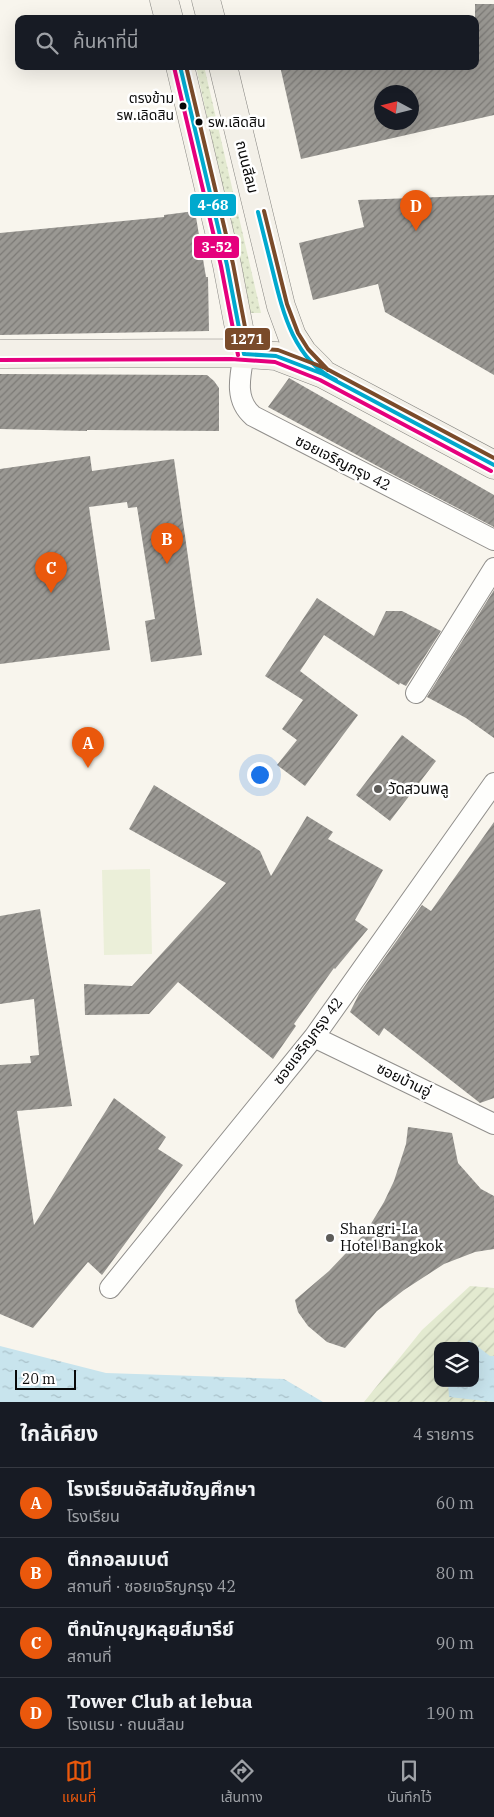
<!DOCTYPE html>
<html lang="th">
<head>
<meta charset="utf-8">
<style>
  :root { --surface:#171b24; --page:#20242c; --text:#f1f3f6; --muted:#9ea1a6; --line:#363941; --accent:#ea580c }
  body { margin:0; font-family:"IBM Plex Serif","Noto Sans Thai",serif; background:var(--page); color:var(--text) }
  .controls { position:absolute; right:15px; bottom:15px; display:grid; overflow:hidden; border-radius:10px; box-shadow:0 5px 20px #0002 }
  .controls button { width:45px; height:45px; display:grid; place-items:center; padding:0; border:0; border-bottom:1px solid var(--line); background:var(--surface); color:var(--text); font:25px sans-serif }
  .compass { position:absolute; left:374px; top:85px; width:45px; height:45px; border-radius:50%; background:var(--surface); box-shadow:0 5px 20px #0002; rotate:277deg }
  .scale { position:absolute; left:15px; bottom:12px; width:61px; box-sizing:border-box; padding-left:5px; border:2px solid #090909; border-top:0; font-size:14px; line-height:18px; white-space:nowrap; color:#090909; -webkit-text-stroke:4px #fff; paint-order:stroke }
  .you { position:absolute; left:259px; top:774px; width:18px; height:18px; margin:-12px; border:4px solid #fff; border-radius:50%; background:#1a73e8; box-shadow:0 0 0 8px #1a73e833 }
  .badge { display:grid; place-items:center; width:32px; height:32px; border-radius:50%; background:var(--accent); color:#fff; font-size:16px; font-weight:700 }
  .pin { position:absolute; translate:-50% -41px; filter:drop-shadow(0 1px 2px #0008) }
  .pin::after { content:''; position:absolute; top:26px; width:18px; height:15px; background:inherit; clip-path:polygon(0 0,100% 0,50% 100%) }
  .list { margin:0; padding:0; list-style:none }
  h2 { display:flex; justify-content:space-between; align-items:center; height:65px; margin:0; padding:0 20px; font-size:21px }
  h2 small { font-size:16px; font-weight:400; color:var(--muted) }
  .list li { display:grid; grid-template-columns:32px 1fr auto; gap:15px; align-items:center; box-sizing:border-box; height:70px; padding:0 20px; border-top:1px solid var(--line) }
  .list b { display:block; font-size:19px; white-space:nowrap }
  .list p { margin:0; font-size:16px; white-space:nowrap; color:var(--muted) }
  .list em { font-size:16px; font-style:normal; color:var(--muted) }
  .icon { flex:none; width:28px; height:28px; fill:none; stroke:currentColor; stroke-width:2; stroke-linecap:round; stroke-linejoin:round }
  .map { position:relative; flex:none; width:494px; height:1402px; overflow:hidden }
  .search { position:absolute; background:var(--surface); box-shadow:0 5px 20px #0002; left:15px; right:15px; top:15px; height:55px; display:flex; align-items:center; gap:12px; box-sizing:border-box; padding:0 18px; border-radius:10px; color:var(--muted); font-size:19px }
  .sheet { height:345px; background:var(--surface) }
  nav { display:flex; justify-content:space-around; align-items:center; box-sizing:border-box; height:70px; border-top:1px solid var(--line); background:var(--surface); font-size:14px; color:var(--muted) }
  nav a { display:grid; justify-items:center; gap:2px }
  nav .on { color:var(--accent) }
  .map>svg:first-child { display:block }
</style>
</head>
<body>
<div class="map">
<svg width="494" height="1402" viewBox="0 0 494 1402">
  <defs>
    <pattern id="grass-dots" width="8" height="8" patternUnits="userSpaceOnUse" patternTransform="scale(1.25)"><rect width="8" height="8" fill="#e3ead0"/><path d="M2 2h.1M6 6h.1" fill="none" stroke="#c1c7b1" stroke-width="1.8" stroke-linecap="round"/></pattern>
    <pattern id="garden-furrows" width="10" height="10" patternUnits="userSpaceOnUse" patternTransform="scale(1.25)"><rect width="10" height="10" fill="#e3ead0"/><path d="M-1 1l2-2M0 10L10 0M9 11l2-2" fill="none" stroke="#c1c7b1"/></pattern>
    <pattern id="water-ripples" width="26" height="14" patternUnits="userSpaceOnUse" patternTransform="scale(1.25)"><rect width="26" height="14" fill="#c8e4ed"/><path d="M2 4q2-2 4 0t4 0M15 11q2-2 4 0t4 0" fill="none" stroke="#aac2ca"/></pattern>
    <pattern id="building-hatch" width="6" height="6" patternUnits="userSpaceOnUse" patternTransform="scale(1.25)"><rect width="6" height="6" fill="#9a9893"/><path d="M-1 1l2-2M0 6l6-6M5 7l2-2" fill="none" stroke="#7c7a76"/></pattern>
  </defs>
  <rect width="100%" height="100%" fill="#f8f5ed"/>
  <path fill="url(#grass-dots)" d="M196,66H204L261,313H249Z"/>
  <path fill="url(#garden-furrows)" fill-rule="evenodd" d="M470,1286L494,1288V1402H364L422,1330ZM438,1346H475V1383H438Z"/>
  <path fill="#ebefd9" d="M150,869L152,954L104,955L102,870Z"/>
  <path fill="url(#water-ripples)" d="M469,1340L490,1356H494V1402L449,1397L448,1383H475V1346H464Z
    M0,1346L106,1373L284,1379L323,1402H0Z"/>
  <path fill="url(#building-hatch)" fill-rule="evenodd" d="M475,4H494V115L301,159L280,66H475ZM382,92H412V122H382Z
    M494,195V375L385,312L378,284L313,300L299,243L364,227L358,200Z
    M195,211L206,277H208L209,331L0,335V233L164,217V215Z
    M0,374L207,375L214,381L219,388V431L94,430H87V431L0,429Z
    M289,378L494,495V527L394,475L268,407Z
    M90,456L92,471L174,459L202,655L151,662L145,621L155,619L137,507L128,508L127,502L89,507L110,650L0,664V469Z
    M494,590V738L466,718L427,697Z
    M317,598L374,636L386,611H402L441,631L406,686L400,683L399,685L324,635L300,671L358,715L305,786L277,765L297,740L282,729L303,700L265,676Z
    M402,735L436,761L390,821L356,795Z
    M154,785L260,851L271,876L307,816L333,832L328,839L383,870L355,920L368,929L335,969L334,968L294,1024L296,1026L273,1059L178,982L149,1014L85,1015L84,984L132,986L226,883L129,829Z
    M494,822V1098L480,1103L384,1028L379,1036L350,1012L359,994L422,905L431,911Z
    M40,909L72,1106L17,1111L34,1225L114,1098L166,1137L158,1149L183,1165L102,1275L88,1262L33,1328L0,1314V1065L31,1063L30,1056L39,1055L34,999L0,1004V916Z
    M408,1127L452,1133L458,1163L481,1189L494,1196V1249L475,1252L444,1264L404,1290L377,1311L345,1348L327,1342L308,1326L298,1312L295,1300L329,1271L366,1232L384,1202L394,1181L406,1144Z"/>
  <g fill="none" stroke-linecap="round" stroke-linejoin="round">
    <g stroke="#918f8c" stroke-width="22">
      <path id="street" d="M244,354C240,376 234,400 253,416L494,540
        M416,693L494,568
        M314,1037L494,1124
        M110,1288L314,1037L494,783"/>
    </g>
    <g stroke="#878682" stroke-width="29">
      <path id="secondary" d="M164,0L169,19
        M206,0L211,19
        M180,66L227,265L244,354
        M223,66L281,306L292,336L303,353L320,370
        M0,354L231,353L276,356L323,374L494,465"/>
    </g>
    <use href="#street" stroke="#fefefc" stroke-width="20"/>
    <use href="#secondary" stroke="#f3f0e8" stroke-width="28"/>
    <g stroke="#fff" stroke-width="8">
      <path id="bus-1" d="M180,66L227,265L244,354L276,356L323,374L494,465
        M258,212C263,232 268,252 273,272C283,313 294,360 336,380"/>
    </g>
    <g stroke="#fff" stroke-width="8">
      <path id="bus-2" d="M174,67L221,266L238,355
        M0,360L231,359L275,362L320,380L491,471"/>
    </g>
    <g stroke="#fff" stroke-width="8">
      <path id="bus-3" d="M186,66L233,264L249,348L278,350L325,368L494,458
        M264,211L287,304L298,333L308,349L328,370"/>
    </g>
    <use href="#bus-1" stroke="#00a9ce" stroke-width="4"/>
    <use href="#bus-2" stroke="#e5007d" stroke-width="4"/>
    <use href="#bus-3" stroke="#7a4b2a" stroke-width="4"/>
  </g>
  <g fill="#090909" stroke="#fff" stroke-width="2">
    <circle cx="183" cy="106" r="4.5"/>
    <circle cx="199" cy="122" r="4.5"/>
  </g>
  <g fill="#5d5c59" stroke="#fff" stroke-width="2">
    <circle cx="378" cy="789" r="5"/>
    <circle cx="330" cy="1238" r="5"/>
  </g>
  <g text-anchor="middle" stroke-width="5" stroke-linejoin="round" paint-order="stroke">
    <g font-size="14" fill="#090909" stroke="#fff" text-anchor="end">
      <text x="174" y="103">ตรงข้าม<tspan x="174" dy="17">รพ.เลิดสิน</tspan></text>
      <text x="208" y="127" text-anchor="start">รพ.เลิดสิน</text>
    </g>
    <g font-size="15" fill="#090909" stroke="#fff">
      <text transform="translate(247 167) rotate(76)" y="5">ถนนสีลม</text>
      <text transform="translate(343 463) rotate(27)" y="5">ซอยเจริญกรุง 42</text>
      <text transform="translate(308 1041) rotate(-53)" y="5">ซอยเจริญกรุง 42</text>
      <text transform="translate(404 1080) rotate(26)" y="5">ซอยบ้านอู่</text>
    </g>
    <g font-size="15" fill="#090909" stroke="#fff" text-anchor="start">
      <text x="388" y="794">วัดสวนพลู</text>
      <text x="340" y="1234">Shangri-La<tspan x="340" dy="17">Hotel Bangkok</tspan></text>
    </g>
  </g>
  <g stroke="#fff" stroke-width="2">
    <rect x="189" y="193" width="48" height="24" rx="5" fill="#00a9ce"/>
    <rect x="193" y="235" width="47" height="24" rx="5" fill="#e5007d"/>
    <rect x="224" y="327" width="47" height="24" rx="5" fill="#7a4b2a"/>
  </g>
  <g font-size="14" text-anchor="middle" font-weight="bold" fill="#fff">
    <text x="213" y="210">4-68</text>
    <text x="217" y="252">3-52</text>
    <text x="247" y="344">1271</text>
  </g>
</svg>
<div class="controls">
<button><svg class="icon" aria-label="layers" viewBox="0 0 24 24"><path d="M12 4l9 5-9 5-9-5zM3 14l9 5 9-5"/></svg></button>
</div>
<svg class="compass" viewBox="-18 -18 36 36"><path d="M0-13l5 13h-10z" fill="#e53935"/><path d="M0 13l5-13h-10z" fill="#9ea1a6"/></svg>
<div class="scale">20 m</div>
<div class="you"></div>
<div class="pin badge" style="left:88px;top:768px">A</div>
<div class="pin badge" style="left:167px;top:564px">B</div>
<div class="pin badge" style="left:51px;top:593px">C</div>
<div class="pin badge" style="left:416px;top:231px">D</div>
<div class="search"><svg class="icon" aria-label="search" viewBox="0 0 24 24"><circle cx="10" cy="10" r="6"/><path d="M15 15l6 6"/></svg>ค้นหาที่นี่</div>
</div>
<section class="sheet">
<h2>ใกล้เคียง<small>4 รายการ</small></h2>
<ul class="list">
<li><span class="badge">A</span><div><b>โรงเรียนอัสสัมชัญศึกษา</b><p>โรงเรียน</p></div><em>60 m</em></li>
<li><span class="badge">B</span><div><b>ตึกกอลมเบต์</b><p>สถานที่ · ซอยเจริญกรุง 42</p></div><em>80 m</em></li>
<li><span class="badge">C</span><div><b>ตึกนักบุญหลุยส์มารีย์</b><p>สถานที่</p></div><em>90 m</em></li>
<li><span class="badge">D</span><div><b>Tower Club at lebua</b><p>โรงแรม · ถนนสีลม</p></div><em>190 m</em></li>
</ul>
</section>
<nav>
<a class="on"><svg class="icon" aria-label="map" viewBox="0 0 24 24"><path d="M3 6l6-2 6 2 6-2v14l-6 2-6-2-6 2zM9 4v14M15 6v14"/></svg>แผนที่</a>
<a><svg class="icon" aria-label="directions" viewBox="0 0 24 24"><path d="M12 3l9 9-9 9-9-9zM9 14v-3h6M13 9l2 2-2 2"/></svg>เส้นทาง</a>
<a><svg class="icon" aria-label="saved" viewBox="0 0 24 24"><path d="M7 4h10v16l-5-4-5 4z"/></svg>บันทึกไว้</a>
</nav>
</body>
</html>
